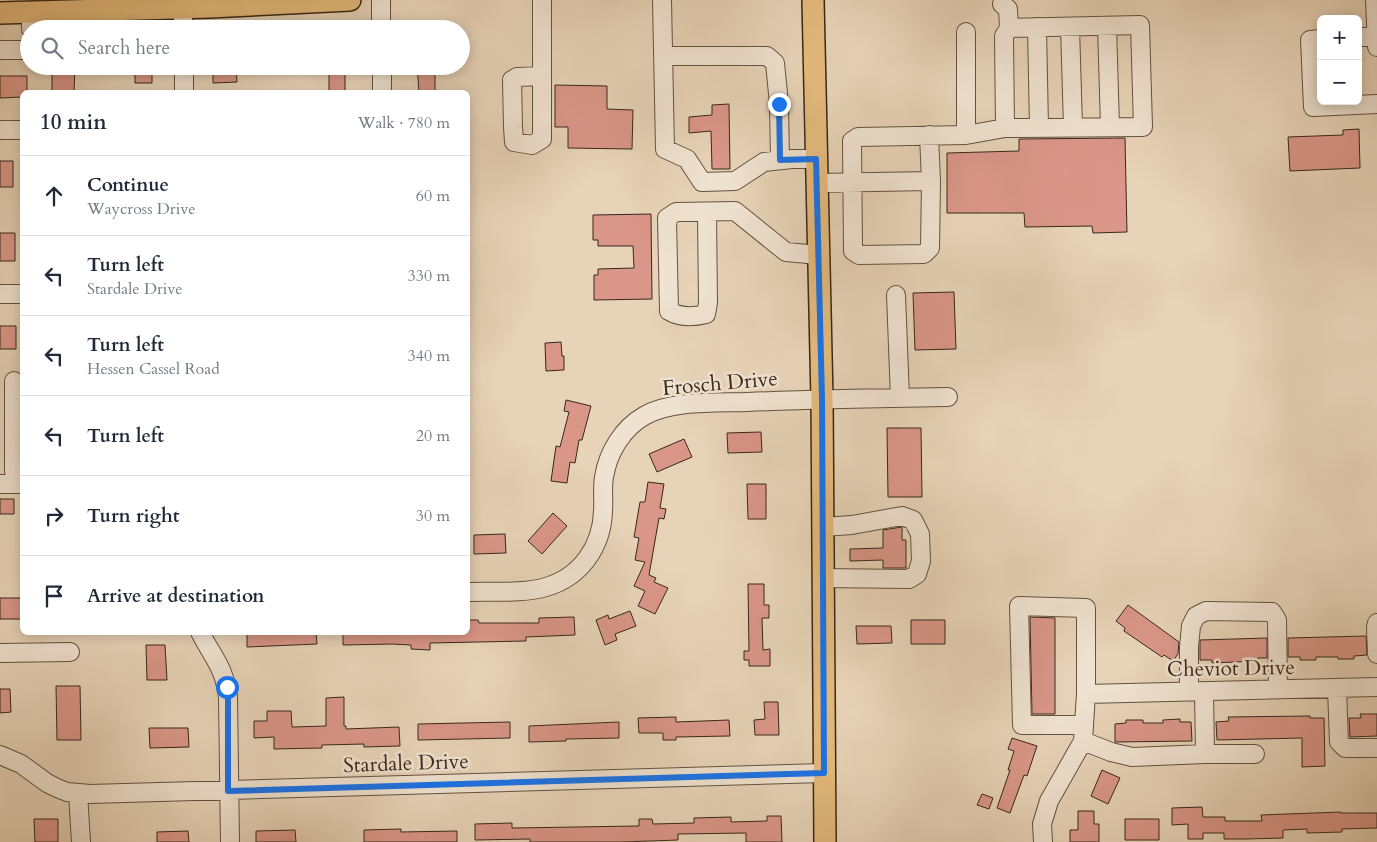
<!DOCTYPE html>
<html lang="en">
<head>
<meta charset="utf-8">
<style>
  :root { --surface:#fff; --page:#f2f2f3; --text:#1f2937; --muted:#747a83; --line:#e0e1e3 }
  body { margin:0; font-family:Cardo,serif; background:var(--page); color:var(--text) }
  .controls { position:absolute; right:15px; top:15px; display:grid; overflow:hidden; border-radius:8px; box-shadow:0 2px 12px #0003 }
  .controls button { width:45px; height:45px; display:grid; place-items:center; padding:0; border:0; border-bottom:1px solid var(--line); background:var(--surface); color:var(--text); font:25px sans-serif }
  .stop { position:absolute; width:15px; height:15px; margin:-11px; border:4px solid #1a73e8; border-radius:50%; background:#fff }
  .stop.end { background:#1a73e8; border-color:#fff; box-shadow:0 1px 5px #0008 }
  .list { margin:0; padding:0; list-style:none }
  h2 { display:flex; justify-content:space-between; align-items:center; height:65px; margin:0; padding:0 20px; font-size:21px }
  h2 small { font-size:16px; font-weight:400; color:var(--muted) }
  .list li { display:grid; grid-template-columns:32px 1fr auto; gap:15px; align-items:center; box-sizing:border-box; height:80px; padding:0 20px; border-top:1px solid var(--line) }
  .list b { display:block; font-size:19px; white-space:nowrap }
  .list p { margin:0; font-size:16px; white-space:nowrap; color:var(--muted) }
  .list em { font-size:16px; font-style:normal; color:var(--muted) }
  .icon { flex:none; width:28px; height:28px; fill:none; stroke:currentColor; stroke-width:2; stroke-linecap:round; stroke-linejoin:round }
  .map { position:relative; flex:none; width:1377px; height:842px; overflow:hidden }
  .search { position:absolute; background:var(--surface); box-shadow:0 2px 12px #0003; left:20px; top:20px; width:450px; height:55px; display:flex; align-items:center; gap:12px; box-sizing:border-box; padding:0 18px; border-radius:28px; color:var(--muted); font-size:19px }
  .panel { position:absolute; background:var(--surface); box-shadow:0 2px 12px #0003; left:20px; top:90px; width:450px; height:545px; border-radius:8px }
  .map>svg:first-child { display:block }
</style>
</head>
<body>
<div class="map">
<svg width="1377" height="842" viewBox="0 0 1377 842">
  <rect width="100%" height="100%" fill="#e7d3b7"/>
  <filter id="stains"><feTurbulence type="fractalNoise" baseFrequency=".004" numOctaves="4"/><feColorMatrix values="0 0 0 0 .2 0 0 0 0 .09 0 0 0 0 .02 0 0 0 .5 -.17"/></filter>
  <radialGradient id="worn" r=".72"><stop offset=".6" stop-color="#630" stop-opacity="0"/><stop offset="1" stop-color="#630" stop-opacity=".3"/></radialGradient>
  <path fill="#da9688" stroke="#392818" d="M52,66H75L74,92H52Z
    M135,66H152V83H135Z
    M213,66H236L237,82L213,83Z
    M329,66H345V92H329Z
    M417,66H435V92H419Z
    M0,76H27V92H22V97L0,98Z
    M555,85L607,86V109L633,110L632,149L568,148V127H555Z
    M729,104L730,169H712L711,131L689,133V117L712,115V105Z
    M1359,129L1360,168L1290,171L1288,137L1343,135V130Z
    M1125,138L1127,232L1093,233L1092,226L1025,227L1024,213H947V153L1019,151V139Z
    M0,161H13V187H0Z
    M651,214L652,299L594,300V275H598V269L634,268L633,246H598V240H593V215Z
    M0,233H15V261H0Z
    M954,292L956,349L915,350L913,293Z
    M0,326H16V349H0Z
    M561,342L562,356H564V370L546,371L545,343Z
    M566,400L591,406L582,440H579L575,463L570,462L567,483L551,481L556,446L560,447L569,412L564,411Z
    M887,428H921L922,497H888Z
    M761,432L762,452L728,453L727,433Z
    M684,439L692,457L657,472L649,454Z
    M648,482L664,484L660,508L666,509L664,519L659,518L649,575L656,578L654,582L668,588L655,614L638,606L645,591L634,586L645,562L635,560L639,538L634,537L640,502H645Z
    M747,484H766V519H748Z
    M0,499H14V514H0Z
    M553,513L567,526L542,554L528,541Z
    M902,527V540H906V568H883V560L850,561V549L883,548V530Z
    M505,534L506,553L474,554V535Z
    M748,584H764V605H769V618H762L763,650L770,649V666H749V660H744V651H749Z
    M0,598H22V619H0Z
    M1128,605L1179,642L1178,654L1173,661L1164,655L1162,657L1124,631L1125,628L1116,621Z
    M630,611L636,626L615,634L617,640L605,645L596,620L608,615L609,619Z
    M574,617L575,635L526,637V641L430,643V650L411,649V645L392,644L343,645V632H468V620H478L479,623H539V618Z
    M1030,617L1055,618V714H1032Z
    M911,620H945V644H911Z
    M856,626H891L892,643L857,644Z
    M247,632H316L317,644L247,647Z
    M1366,636L1367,655L1354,656V659H1338V657H1316V660H1300V657H1288V638Z
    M1267,638V658H1258V661L1212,663V660H1200V640Z
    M146,645H165L167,680H147Z
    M56,686H80L81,740H57Z
    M0,689H10L11,712L0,713Z
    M344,697V726H346V729L399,727L400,746L364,747V744L322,745V748L274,749V737L254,738V721H267V711H291L292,727L326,726V698Z
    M764,702H778L779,735H755L754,720L765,719Z
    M1360,714H1377V736L1350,737L1349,718H1361Z
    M1310,716V718H1324L1325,766L1302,767V738L1217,740L1216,722L1229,721L1228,717Z
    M676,717V722L729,720L730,736L676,737V740H663V733H639L638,718Z
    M1180,719V722H1191L1192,741L1115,742V724L1126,723V720H1143V723H1163V720Z
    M510,722V738L418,740V724Z
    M619,722V738L566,739V741L529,742V726Z
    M149,728H188L189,747L150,748Z
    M1012,738L1037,746L1027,776L1024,775L1010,813L997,808L1010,770H1008L1014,751L1008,749Z
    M1102,770L1120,778L1108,804L1091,796Z
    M982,794L993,798L989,809L977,805Z
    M1202,807L1203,817H1225V821H1262L1261,815L1341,812V813H1377V828L1342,829V832L1307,833V829L1283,830V838L1246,839H1224V833H1203V839H1188V824L1172,825V808Z
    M1078,811H1094V824H1099V842H1070V830H1078Z
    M767,816H781L782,842H746V833L678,834V840L622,842H530V839L475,840V824L512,823V828L639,826V819H652L653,824L694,823V818L731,817V822L767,821Z
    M34,819H58V842H35Z
    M1125,819H1159V840H1125Z
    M401,829V832L457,831V842H364V830Z
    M295,830L296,842H256V831Z
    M188,831L189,842H157V832Z"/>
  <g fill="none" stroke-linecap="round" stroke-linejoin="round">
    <g stroke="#645340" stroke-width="20">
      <path id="minor" d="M381,0V29
        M542,0V139L532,145L514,142L513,127L512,80L517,77L542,76
        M662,0L665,149L687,159L702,182L735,181L764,162L792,159H816
        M1375,0L1377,47
        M183,7V29
        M1107,26L1110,127
        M1037,27L1039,128
        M1070,27L1073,127
        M31,29V12
        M1358,37H1377
        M1321,39L1310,40L1313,107L1377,104
        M0,50H24L29,48
        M664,56H767L775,63L779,104L780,160
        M184,66V92
        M382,66V92
        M1005,128L1143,127L1140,25L1009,28
        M0,130H22
        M929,135L931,181L930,248L924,254L859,255L853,251L852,141L858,137L966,135L1005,128L1004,36L1009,28L1008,9L1002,4
        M966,135V32
        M817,183L931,181
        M707,212L708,303L706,314C694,317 681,318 669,311L667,218L676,212L735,211L786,252L819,255
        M0,294H22
        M896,295L900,398
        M14,381V472
        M0,484H22
        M822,578L909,579L917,574L921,561L920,534L913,520L902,516L852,525L823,527
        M468,592C493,591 522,594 546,587C581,577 602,546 603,511C604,499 602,488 604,477C608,452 623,428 644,416C671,400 717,403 748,402C815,399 881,398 948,397
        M1377,623L1376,627L1377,654
        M200,632C213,658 224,666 228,697L230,842
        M0,653L70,652
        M1337,688L1339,742L1345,748H1377
        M1189,691V647L1191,626L1196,616L1206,611L1272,612L1277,620L1278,689
        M1086,694L1377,687
        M1083,741L1111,752L1132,757L1205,754L1204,691
        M1205,754H1255
        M0,755L21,764L47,783L57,788L67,792L90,794L824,773
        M78,793L81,842
        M1043,842L1042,824L1049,801L1083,741L1086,694V608L1019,606L1022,725H1084"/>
    </g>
    <g stroke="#392818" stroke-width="24">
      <path id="major" d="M813,0L822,399L825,842
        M0,13L210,7L350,0"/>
    </g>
    <use href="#minor" stroke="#efe2d0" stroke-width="18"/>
    <use href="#major" stroke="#e4ba7c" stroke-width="21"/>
  </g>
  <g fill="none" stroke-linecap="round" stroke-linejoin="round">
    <path stroke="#1a73e8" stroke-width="6" d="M227,687L228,696V791L824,773L822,399L816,159L780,160L779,104"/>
  </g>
  <g text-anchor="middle" stroke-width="5" stroke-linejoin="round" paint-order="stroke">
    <g font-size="21" fill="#392818" stroke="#efe2d0">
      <text transform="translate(720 383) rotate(-5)" y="7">Frosch Drive</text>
      <text transform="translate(1231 668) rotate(-1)" y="7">Cheviot Drive</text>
      <text transform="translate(406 763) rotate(-2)" y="7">Stardale Drive</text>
    </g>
  </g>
  <rect width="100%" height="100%" filter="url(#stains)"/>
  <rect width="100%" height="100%" fill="url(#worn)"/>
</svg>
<div class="controls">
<button>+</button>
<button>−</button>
</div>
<div class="stop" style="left:227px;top:687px"></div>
<div class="stop end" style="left:779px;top:104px"></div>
<div class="search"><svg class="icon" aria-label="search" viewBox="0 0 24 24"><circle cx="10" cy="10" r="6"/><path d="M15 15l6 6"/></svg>Search here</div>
<section class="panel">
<h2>10 min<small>Walk · 780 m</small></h2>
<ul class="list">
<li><svg class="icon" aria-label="ahead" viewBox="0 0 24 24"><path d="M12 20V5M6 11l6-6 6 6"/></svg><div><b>Continue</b><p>Waycross Drive</p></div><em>60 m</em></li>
<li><svg class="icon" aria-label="left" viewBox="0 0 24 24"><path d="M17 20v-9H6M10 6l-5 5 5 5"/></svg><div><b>Turn left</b><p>Stardale Drive</p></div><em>330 m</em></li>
<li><svg class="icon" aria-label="left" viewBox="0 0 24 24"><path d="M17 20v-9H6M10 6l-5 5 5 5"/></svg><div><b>Turn left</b><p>Hessen Cassel Road</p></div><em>340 m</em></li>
<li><svg class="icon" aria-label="left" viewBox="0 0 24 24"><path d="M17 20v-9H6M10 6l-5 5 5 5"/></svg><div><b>Turn left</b></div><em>20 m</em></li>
<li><svg class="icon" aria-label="right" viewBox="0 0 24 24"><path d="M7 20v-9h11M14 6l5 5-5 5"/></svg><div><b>Turn right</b></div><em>30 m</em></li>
<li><svg class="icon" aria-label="arrive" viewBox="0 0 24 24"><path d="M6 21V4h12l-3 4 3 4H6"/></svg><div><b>Arrive at destination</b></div></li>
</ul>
</section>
</div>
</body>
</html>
